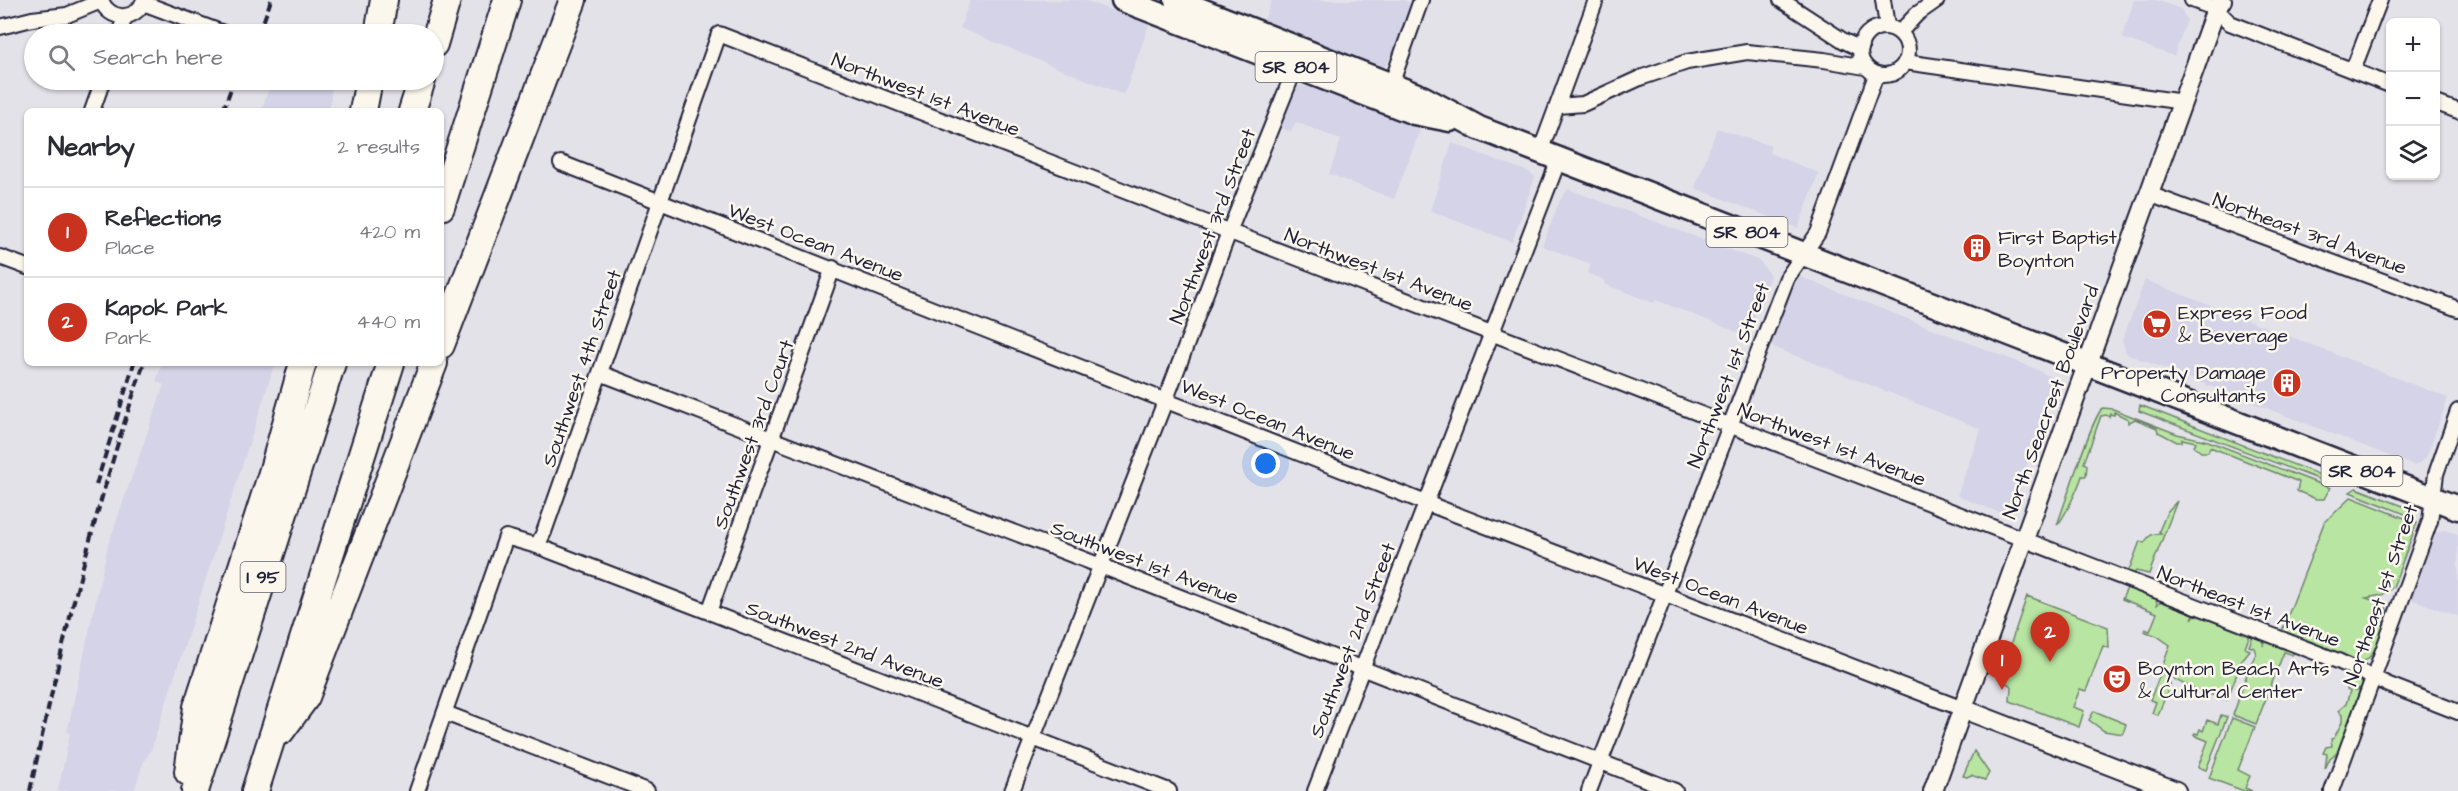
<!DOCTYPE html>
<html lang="en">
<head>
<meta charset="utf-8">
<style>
  :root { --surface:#fff; --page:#f2f2f3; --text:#2b2b33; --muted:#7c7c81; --line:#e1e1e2; --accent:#c8321e }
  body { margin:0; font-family:"Architects Daughter",sans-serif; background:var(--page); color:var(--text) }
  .controls { position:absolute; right:18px; top:18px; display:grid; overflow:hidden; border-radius:9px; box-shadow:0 2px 4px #0004 }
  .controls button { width:54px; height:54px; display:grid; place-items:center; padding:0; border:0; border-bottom:2px solid var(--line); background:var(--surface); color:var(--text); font:30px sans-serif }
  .you { position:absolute; left:1266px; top:464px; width:21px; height:21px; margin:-15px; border:4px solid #fff; border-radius:50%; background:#1a73e8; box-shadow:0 0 0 9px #1a73e833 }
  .badge { display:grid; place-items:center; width:39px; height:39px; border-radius:50%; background:var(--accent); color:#fff; font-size:20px; font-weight:700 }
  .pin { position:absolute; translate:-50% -50px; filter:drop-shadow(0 2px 3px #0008) }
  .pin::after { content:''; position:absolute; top:32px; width:21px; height:18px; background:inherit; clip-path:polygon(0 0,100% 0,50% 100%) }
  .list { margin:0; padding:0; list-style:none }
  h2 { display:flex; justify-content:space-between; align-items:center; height:78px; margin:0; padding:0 24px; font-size:26px }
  h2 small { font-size:20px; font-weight:400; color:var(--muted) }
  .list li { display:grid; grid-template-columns:39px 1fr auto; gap:18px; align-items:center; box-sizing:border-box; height:90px; padding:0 24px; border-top:2px solid var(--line) }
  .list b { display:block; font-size:22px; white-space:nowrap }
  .list p { margin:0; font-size:20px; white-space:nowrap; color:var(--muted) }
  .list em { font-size:20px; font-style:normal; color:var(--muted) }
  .icon { flex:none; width:33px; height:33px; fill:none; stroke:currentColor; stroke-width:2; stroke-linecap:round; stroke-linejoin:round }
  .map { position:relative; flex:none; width:2458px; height:791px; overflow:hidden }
  .search { position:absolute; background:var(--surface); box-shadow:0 2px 4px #0004; left:24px; top:24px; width:420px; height:66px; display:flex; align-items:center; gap:15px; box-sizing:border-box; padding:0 21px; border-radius:33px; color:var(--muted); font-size:22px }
  .panel { position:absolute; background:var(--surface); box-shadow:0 2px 4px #0004; left:24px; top:108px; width:420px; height:258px; border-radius:9px }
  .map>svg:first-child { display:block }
</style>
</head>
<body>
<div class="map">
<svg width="2458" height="791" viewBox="0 0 2458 791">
  <rect width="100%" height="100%" fill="#e4e2e9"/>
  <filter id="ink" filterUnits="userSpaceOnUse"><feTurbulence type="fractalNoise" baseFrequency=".0167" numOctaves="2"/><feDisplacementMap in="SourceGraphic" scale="12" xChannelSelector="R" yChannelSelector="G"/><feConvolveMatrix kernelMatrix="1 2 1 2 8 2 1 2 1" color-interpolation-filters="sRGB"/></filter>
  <g filter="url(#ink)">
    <path fill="#d4d3e7" d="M970,0H1084L1149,25L1124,95L960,28Z
      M1272,0H1403L1411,3L1391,58L1384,67L1264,20Z
      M2134,0H2156L2181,9L2187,20L2174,56L2122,38Z
      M272,80H310L332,88L329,111H261Z
      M1298,86L1312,87L1420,130L1394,199L1329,174L1341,140L1296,122L1291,132L1277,126Z
      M1717,128L1771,146L1769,153L1819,173L1798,228L1695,188Z
      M1452,143L1529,172L1535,177L1512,242L1430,211Z
      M1568,189L1760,261L1770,276L1747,336L1656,300L1654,303L1604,284L1605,280L1587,273L1591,264L1542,246L1560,200Z
      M1800,277L2036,369L2050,377L2053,390L2012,507L2006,515L1957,496L1981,429L1766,344L1784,297Z
      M2145,280L2448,398L2426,458L2415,466L2127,354L2122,341Z
      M162,363H275L151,750L143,763L134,791H58L70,733L67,732L108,545L164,385L156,381Z
      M2444,530L2458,534V616L2408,598L2435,534Z"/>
    <path fill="#b9e5a2" stroke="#6e846e" stroke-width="1.5" d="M2140,405L2328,478L2331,484L2139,411Z
      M2103,408L2113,409L2177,434L2208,441L2330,488L2324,499H2316L2297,491L2299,482L2210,447L2208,452H2201L2194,446L2196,442L2182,439V442H2177L2158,432L2157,428L2135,419L2128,423V419L2114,412V415L2110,414L2109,417L2106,415L2101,416L2084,463L2087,465L2086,476H2082C2079,486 2064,519 2057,525C2064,507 2093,413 2103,408Z
      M2356,488L2411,509L2410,516L2350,492Z
      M2351,497L2417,523L2393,587L2382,595L2366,598L2384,604L2388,611C2382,628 2377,659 2361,662L2282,631L2324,523Z
      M2177,501L2149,574L2136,571L2133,575L2128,573L2140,541L2144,543C2150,534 2152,534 2161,533L2159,531L2167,512Z
      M2127,588L2156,598L2157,605L2162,600L2194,614L2192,619L2195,615L2202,616L2250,634L2245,648L2250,650L2242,660L2227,700C2211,694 2170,684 2164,668C2162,662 2168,651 2170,645L2157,636L2144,631L2145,629L2150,631L2157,613L2122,599Z
      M2027,596L2108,627L2109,648L2103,646L2086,691L2080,689L2073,707L2084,711L2079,727L2010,701L2011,686L1999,678Z
      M2253,636L2264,640L2263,646L2265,640L2294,653L2292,655L2284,652L2256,724L2233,715C2241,695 2245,673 2256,654L2254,648L2249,646Z
      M2344,671L2360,679L2363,684L2361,688L2353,690H2360L2340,750L2330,758L2325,769L2327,754L2323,753L2326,747L2332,746L2331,739L2334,738L2342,722V715L2338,711L2346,704L2350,691L2347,689L2351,678L2343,675L2342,672Z
      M2161,672L2169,679L2170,685L2158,715L2152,713L2156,702L2150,700Z
      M2094,711L2126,724L2123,734L2104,731L2089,720Z
      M2221,715L2227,717L2206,770L2198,767L2208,741L2194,735L2195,733L2198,734L2200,729L2203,731L2207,720L2218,724Z
      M2232,718L2255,727L2238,770L2250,776L2245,788L2252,791H2244L2209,778Z
      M1974,751L1989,773L1985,780L1971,775L1967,777L1963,776Z"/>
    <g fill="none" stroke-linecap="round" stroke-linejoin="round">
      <g stroke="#22223b" stroke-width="18">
        <path id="minor" d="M101,0C109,21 136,22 144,0
          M1781,0L1844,41L1861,49
          M1883,0L1887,26
          M2192,0L2216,9L2230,23L2390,85
          M143,3L226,34
          M1860 51a24 24 0 1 1 48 0a24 24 0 1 1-48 0Z
          M0,27L32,19L67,15L101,1
          M1901,31L1917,14L1937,0
          M119,34L125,17
          M1905,62L2183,102
          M2353,70L2380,0
          M1391,85L1421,0
          M2436,103L2458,111
          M1558,106L1583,104L1640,78L1687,62L1747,52L1824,60L1865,67
          M92,111L103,80
          M1540,152L1596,0
          M561,163L1426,503L1963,709
          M2149,194L2458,309
          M0,257L27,267
          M600,373L1101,566L1675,791
          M537,546L544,532L719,34L2338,661L2389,685L2458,712
          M709,612L833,268
          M445,713L647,791
          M417,791L506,537L537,546L709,612L1169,791
          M1012,791L1166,399L1229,232L1296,66
          M1315,791L1559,159
          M1589,791L1787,278L1818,233L1876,75
          M2332,791L2430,521L2436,474L2458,411"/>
      </g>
      <g stroke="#22223b" stroke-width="22">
        <path id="tertiary" d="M1963,709L2176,791
          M1933,791L2216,9L2222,0"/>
      </g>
      <g stroke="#22223b" stroke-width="27">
        <path id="primary" d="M1123,0L1414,113L1450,120
          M1176,0L1422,97L1479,128L2458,508"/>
      </g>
      <g stroke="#22223b" stroke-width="30">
        <path id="motorway" d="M378,34L384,0
          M434,44L447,0
          M363,111L369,80
          M412,111L422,80
          M441,207L507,0
          M441,345L573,0
          M281,731L306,697L434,363
          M188,772L197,707L272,473L303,363
          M195,791L332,363
          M255,791L391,363"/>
      </g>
      <use href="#minor" stroke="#fbf7ec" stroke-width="14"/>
      <use href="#tertiary" stroke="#fbf7ec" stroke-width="18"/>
      <use href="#primary" stroke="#fbf7ec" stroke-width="22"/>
      <use href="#motorway" stroke="#fbf7ec" stroke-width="26"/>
      <path stroke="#22223b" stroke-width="4" stroke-dasharray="9 4.5" stroke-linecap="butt" d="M259,34L271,0
        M223,111L234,80
        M96,485L134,363
        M30,791C61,646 96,503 144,363"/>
    </g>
  </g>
  <defs>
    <g id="building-disc" transform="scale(1.5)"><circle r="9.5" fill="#c8321e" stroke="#fbf7ec"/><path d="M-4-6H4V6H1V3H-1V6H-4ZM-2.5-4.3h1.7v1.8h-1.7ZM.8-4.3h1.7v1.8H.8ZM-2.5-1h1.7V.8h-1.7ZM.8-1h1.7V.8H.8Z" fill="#fff"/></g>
    <g id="supermarket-disc" transform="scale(1.5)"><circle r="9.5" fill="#c8321e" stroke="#fbf7ec"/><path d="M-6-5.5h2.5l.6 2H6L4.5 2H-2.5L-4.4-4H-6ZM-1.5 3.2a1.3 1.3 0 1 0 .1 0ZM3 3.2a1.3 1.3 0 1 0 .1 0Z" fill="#fff"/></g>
    <g id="theatre-disc" transform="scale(1.5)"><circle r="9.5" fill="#c8321e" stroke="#fbf7ec"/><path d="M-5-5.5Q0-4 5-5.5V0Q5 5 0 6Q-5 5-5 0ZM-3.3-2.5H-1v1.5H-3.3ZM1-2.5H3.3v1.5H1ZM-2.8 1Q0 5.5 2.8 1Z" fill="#fff"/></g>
  </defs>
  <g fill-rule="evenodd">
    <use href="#building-disc" x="1977" y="248"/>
    <use href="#supermarket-disc" x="2157" y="324"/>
    <use href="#building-disc" x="2287" y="383"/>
    <use href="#theatre-disc" x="2117" y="679"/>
  </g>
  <g text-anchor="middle" stroke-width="5" stroke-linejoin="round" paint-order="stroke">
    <g fill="#fbf7ec" stroke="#636270" stroke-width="1.5">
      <rect x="1255.5" y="52" width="81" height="30" rx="4.5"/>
      <rect x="1706.5" y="217" width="81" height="30" rx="4.5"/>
      <rect x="2321.5" y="456" width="81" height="30" rx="4.5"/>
      <rect x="240.5" y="562" width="45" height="30" rx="4.5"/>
    </g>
    <g font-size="18" font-weight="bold" fill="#22223b">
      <text x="1296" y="73">SR 804</text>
      <text x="1747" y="238">SR 804</text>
      <text x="2362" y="477">SR 804</text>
      <text x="263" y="583">I 95</text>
    </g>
    <g font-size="20" fill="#22223b" stroke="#fbf7ec">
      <text transform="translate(926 94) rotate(21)" y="7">Northwest 1st Avenue</text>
      <text transform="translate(1212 226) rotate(-69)" y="7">Northwest 3rd Street</text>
      <text transform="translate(2310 233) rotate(20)" y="7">Northeast 3rd Avenue</text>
      <text transform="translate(816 242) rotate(21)" y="7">West Ocean Avenue</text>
      <text transform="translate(1379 269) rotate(21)" y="7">Northwest 1st Avenue</text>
      <text transform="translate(581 368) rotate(-71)" y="7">Southwest 4th Street</text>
      <text transform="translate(1728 375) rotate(-69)" y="7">Northwest 1st Street</text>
      <text transform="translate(2050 402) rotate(-70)" y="7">North Seacrest Boulevard</text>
      <text transform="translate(1268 419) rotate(22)" y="7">West Ocean Avenue</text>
      <text transform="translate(753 434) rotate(-70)" y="7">Southwest 3rd Court</text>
      <text transform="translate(1832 444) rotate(21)" y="7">Northwest 1st Avenue</text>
      <text transform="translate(1145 562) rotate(21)" y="7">Southwest 1st Avenue</text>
      <text transform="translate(1721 595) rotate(21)" y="7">West Ocean Avenue</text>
      <text transform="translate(2380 595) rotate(-71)" y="7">Northeast 1st Street</text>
      <text transform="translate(2249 606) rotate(21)" y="7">Northeast 1st Avenue</text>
      <text transform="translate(1352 640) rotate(-69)" y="7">Southwest 2nd Street</text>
      <text transform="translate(845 644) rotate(21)" y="7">Southwest 2nd Avenue</text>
    </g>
    <g font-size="20" fill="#22223b" stroke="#fbf7ec" text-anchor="start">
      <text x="1998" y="244">First Baptist<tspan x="1998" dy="23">Boynton</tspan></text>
      <text x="2178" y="319">Express Food<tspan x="2178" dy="23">&amp; Beverage</tspan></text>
      <text x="2266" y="379" text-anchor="end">Property Damage<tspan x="2266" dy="23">Consultants</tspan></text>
      <text x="2138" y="675">Boynton Beach Arts<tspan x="2138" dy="23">&amp; Cultural Center</tspan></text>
    </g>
  </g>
</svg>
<div class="controls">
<button>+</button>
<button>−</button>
<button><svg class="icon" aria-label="layers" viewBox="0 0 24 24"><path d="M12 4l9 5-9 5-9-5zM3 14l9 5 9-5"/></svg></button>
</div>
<div class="you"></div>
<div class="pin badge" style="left:2002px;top:690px">1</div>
<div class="pin badge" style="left:2050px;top:662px">2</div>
<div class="search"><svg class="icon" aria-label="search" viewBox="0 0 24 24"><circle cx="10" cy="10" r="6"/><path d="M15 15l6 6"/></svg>Search here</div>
<section class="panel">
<h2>Nearby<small>2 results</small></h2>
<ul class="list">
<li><span class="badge">1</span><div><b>Reflections</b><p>Place</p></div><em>420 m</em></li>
<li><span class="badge">2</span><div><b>Kapok Park</b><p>Park</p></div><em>440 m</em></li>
</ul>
</section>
</div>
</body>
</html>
